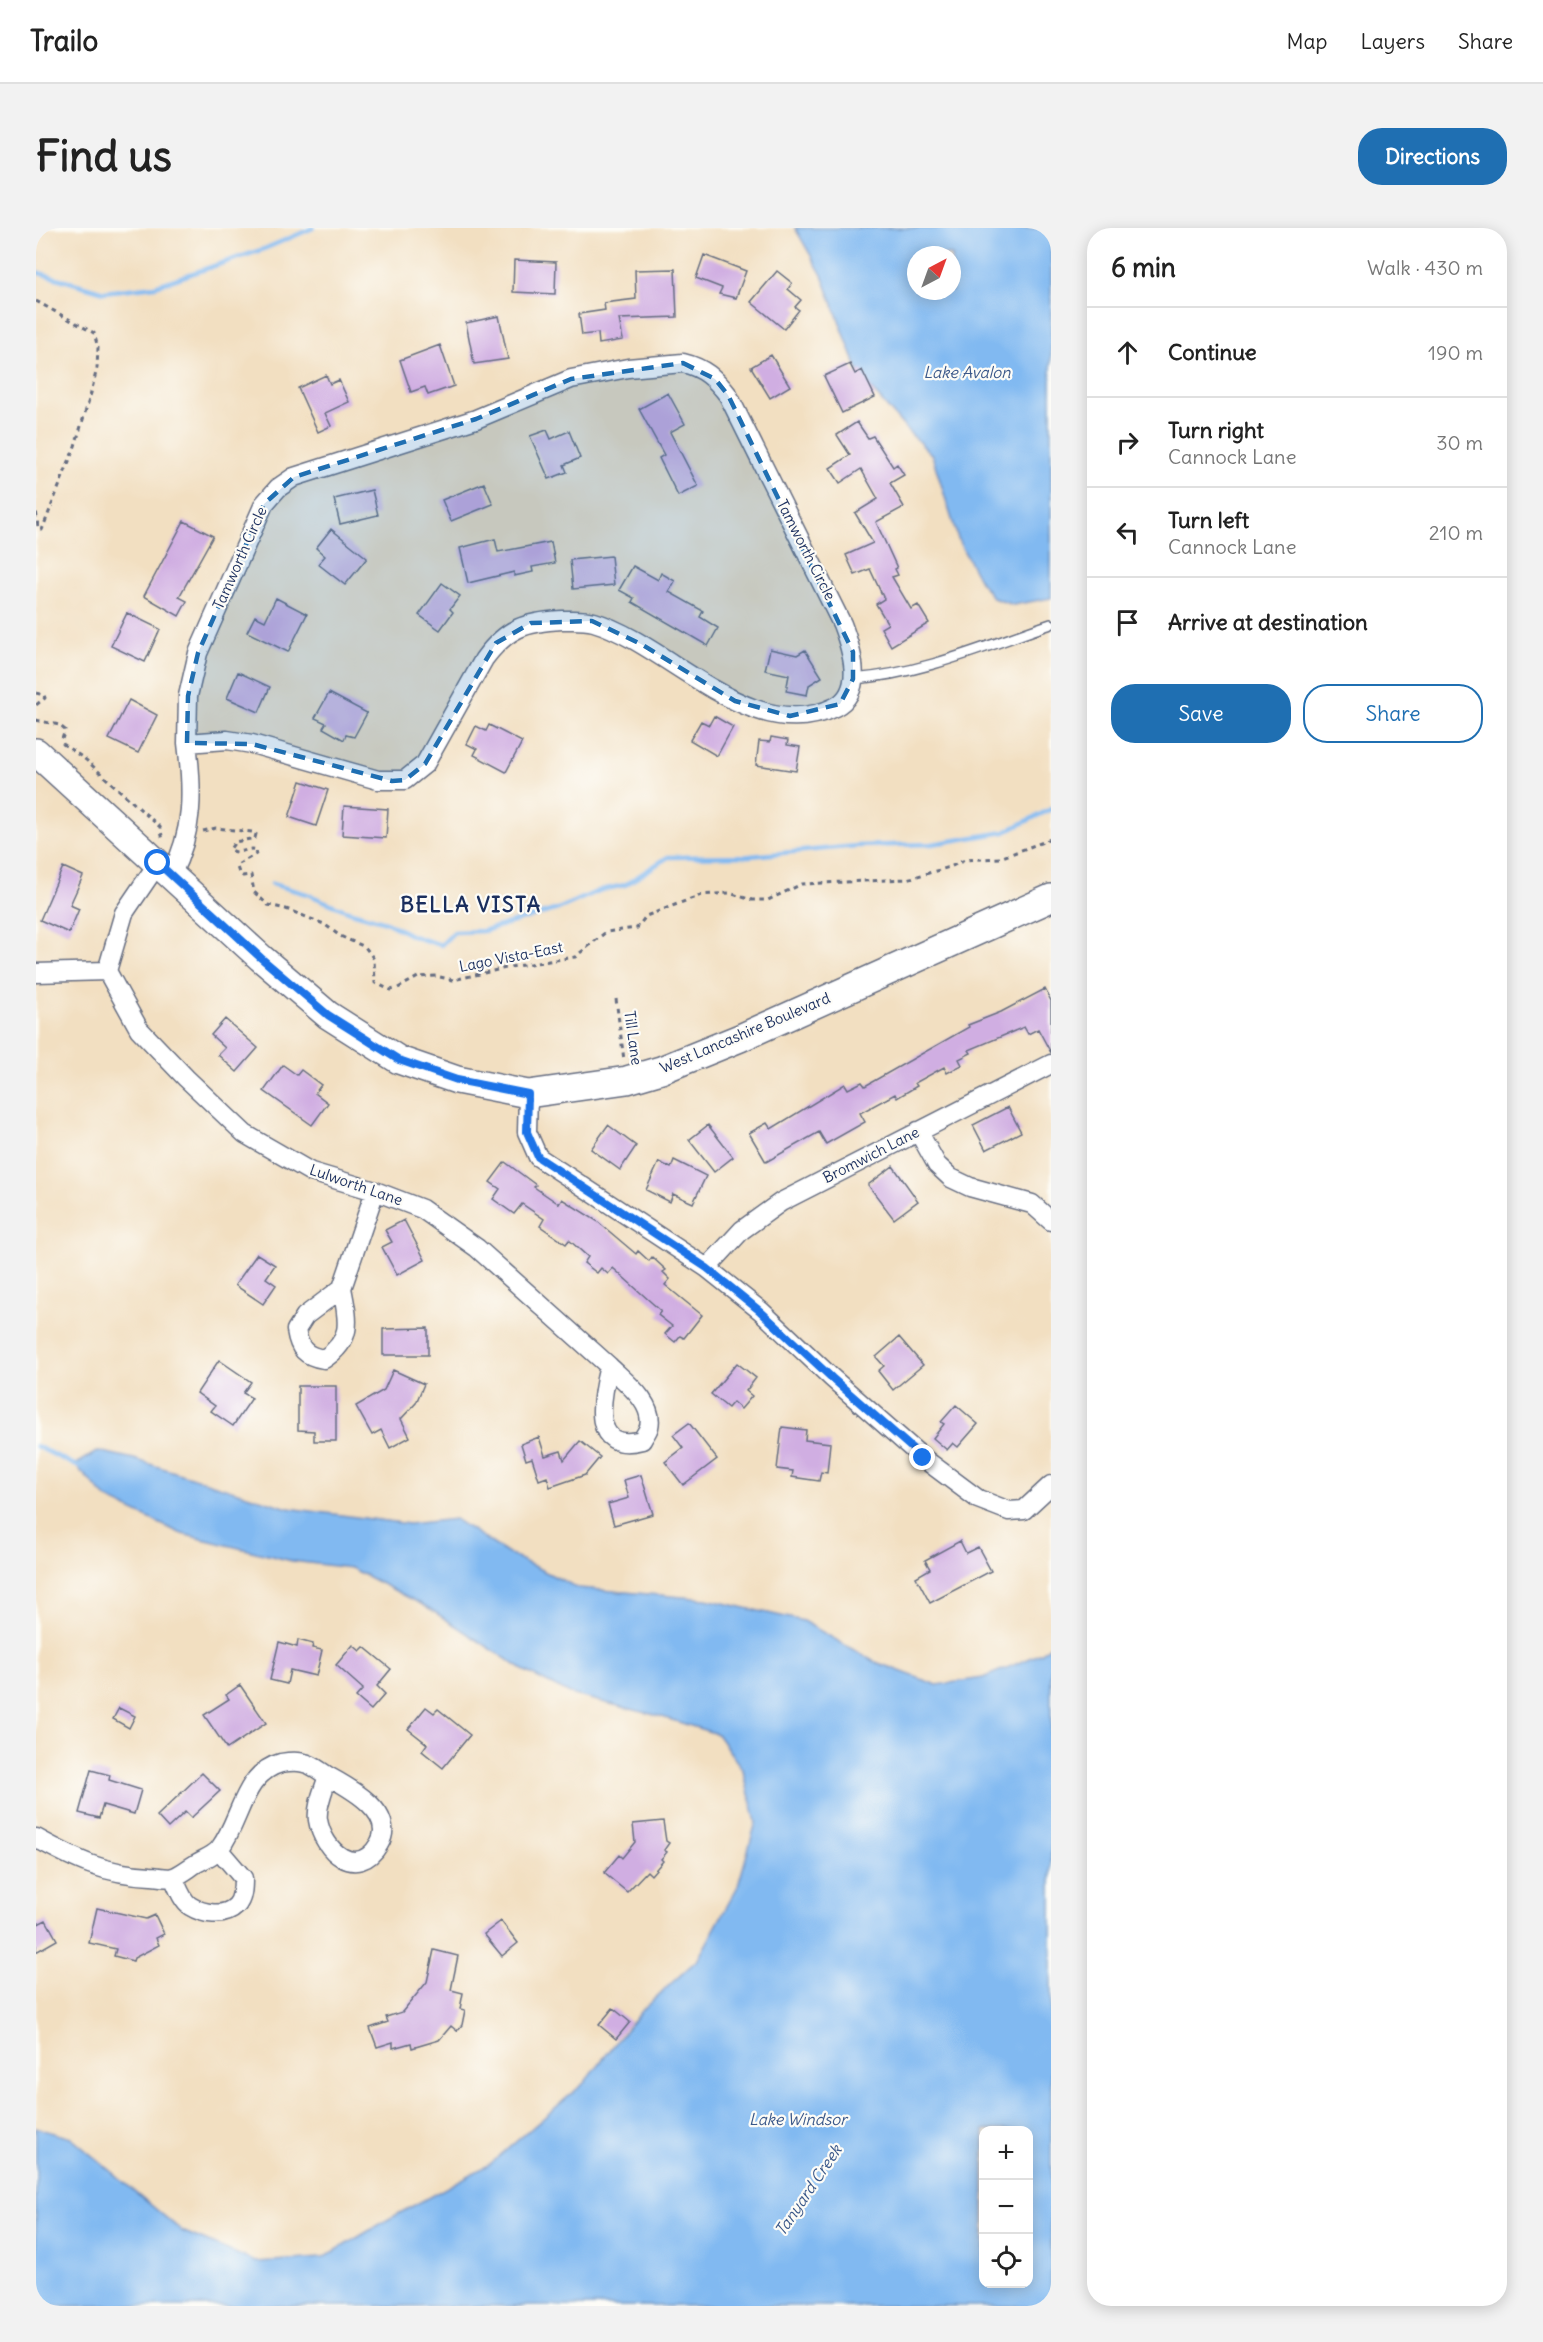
<!DOCTYPE html>
<html lang="en">
<head>
<meta charset="utf-8">
<style>
  :root { --surface:#fff; --page:#f2f2f2; --text:#222; --muted:#767676; --line:#e0e0e0; --accent:#1f6fb2 }
  body { margin:0; font-family:Delius,sans-serif; background:var(--page); color:var(--text) }
  .controls { position:absolute; right:18px; bottom:18px; display:grid; overflow:hidden; border-radius:12px; box-shadow:0 3px 15px #0003 }
  .controls button { width:54px; height:54px; display:grid; place-items:center; padding:0; border:0; border-bottom:2px solid var(--line); background:var(--surface); color:var(--text); font:30px sans-serif }
  .compass { position:absolute; left:871px; top:18px; width:54px; height:54px; border-radius:50%; background:var(--surface); box-shadow:0 3px 15px #0003; rotate:41deg }
  .stop { position:absolute; width:18px; height:18px; margin:-14px; border:4px solid #1a73e8; border-radius:50%; background:#fff }
  .stop.end { background:#1a73e8; border-color:#fff; box-shadow:0 2px 6px #0008 }
  .list { margin:0; padding:0; list-style:none }
  h2 { display:flex; justify-content:space-between; align-items:center; height:78px; margin:0; padding:0 24px; font-size:26px }
  h2 small { font-size:20px; font-weight:400; color:var(--muted) }
  .list li { display:grid; grid-template-columns:39px 1fr auto; gap:18px; align-items:center; box-sizing:border-box; height:90px; padding:0 24px; border-top:2px solid var(--line) }
  .list b { display:block; font-size:22px; white-space:nowrap }
  .list p { margin:0; font-size:20px; white-space:nowrap; color:var(--muted) }
  .list em { font-size:20px; font-style:normal; color:var(--muted) }
  .actions { display:flex; gap:12px; padding:18px 24px }
  .actions a { flex:1; padding:14px 0; border:2px solid var(--accent); border-radius:24px; text-align:center; font-size:21px; color:var(--accent) }
  .actions .main { background:var(--accent); color:#fff }
  .icon { flex:none; width:33px; height:33px; fill:none; stroke:currentColor; stroke-width:2; stroke-linecap:round; stroke-linejoin:round }
  .map { position:relative; flex:none; width:1015px; height:2078px; overflow:hidden; border-radius:24px }
  header { display:flex; align-items:center; gap:36px; box-sizing:border-box; height:84px; padding:0 30px; background:var(--surface); border-bottom:2px solid var(--line) }
  header strong { font-size:28px }
  nav { display:flex; gap:33px; margin-inline-start:auto; font-size:21px }
  .intro { display:flex; align-items:center; justify-content:space-between; box-sizing:border-box; height:144px; padding:0 36px }
  h1 { margin:0; font-size:42px }
  .button { padding:15px 27px; border-radius:24px; background:var(--accent); color:#fff; font-size:21px; font-weight:700 }
  main { display:flex; gap:36px; padding:0 36px }
  aside { flex:1; background:var(--surface); border-radius:24px; box-shadow:0 3px 15px #0003 }
  .map>svg:first-child { display:block }
</style>
</head>
<body>
<header>
<strong>Trailo</strong>
<nav><a>Map</a><a>Layers</a><a>Share</a></nav>
</header>
<div class="intro"><h1>Find us</h1><a class="button">Directions</a></div>
<main>
<div class="map">
<svg width="1015" height="2078" viewBox="0 0 1015 2078">
  <rect width="100%" height="100%" fill="#fdfcf7"/>
  <filter id="ink" filterUnits="userSpaceOnUse"><feTurbulence type="fractalNoise" baseFrequency=".0167" numOctaves="2"/><feDisplacementMap in="SourceGraphic" scale="12" xChannelSelector="R" yChannelSelector="G"/><feConvolveMatrix kernelMatrix="1 2 1 2 8 2 1 2 1" color-interpolation-filters="sRGB"/></filter>
  <filter id="wash" filterUnits="userSpaceOnUse"><feTurbulence type="fractalNoise" baseFrequency=".008" numOctaves="4" result="noise"/><feDisplacementMap in="SourceGraphic" scale="24" xChannelSelector="R" yChannelSelector="G"/><feGaussianBlur stdDeviation="1.35" result="paint"/><feColorMatrix in="noise" values="0 0 0 0 0 0 0 0 0 0 0 0 0 0 0 0 0 1.4 0 .05"/><feComposite in="paint" operator="in"/></filter>
  <g filter="url(#wash)">
    <rect width="100%" height="100%" fill="#f2dfc1"/>
    <path fill="#81b9f1" stroke="#4e74a8" stroke-width="1.5" fill-rule="evenodd" d="M759,0H1015V370L977,377L957,370L944,353L923,314L896,227L870,201L824,148L786,47ZM880,27H916V63H880Z
      M62,1223L98,1231L252,1280L373,1296L419,1291L471,1325L542,1360L670,1371L767,1393L837,1433L901,1457L947,1450L1006,1425L1015,1417V2078H0V1900L35,1910L146,2003L220,2034L287,2030L351,1992L454,1936L548,1855L605,1783L662,1731L702,1658L720,1594L707,1542L681,1506L623,1488L534,1466L487,1442L391,1379L315,1340L256,1333L146,1306L71,1271L39,1237ZM948,1902H993V2056H948Z"/>
    <g fill="none" stroke-linecap="round" stroke-linejoin="round">
      <path stroke="#81b9f1" stroke-width="4.5" d="M0,44L68,64L119,58L228,21L277,0
        M236,656L271,666L312,683L350,694L376,708L405,717L418,704L447,703L522,681L565,662L589,657L632,629L714,628L821,618L896,616L969,604L1015,581
        M0,1218L43,1239"/>
    </g>
    <g id="blocks">
      <path fill="#d0aee2" d="M668,27L710,43L700,70L683,66L686,60L660,50Z
        M478,32L520,34L519,66L477,64Z
        M639,41L641,89L583,91L587,112L563,116L562,105L546,107L543,86L569,82L568,75L600,71L599,42Z
        M741,43L756,55L752,61L765,72L759,79L763,82L748,101L715,74Z
        M463,88L472,131L438,136L430,95Z
        M404,117L418,158L392,167L389,159L375,164L364,132Z
        M735,127L754,158L734,170L715,139Z
        M814,136L819,146L826,142L839,169L806,185L788,148Z
        M290,147L294,156L303,152L313,174L289,185L295,198L282,204L262,160Z
        M632,165L649,196L634,204L662,258L642,268L623,230L628,227L603,181Z
        M821,194L832,210L837,208L857,239L861,236L868,247L854,255L868,279L840,294L861,340L859,341L862,347L856,349L875,381L882,377L893,395L855,418L845,400L852,396L840,376L848,371L834,341L819,347L810,327L837,315L819,285L842,271L825,241L804,255L794,240L814,227L801,207Z
        M511,202L515,211L533,203L544,230L528,237L531,244L513,251L494,208Z
        M448,255L457,276L415,293L406,272Z
        M336,262L342,287L304,296L298,271Z
        M148,293L177,308L143,369L151,373L143,388L108,368Z
        M295,301L331,330L309,357L282,336L289,328L280,320Z
        M459,311L462,324L515,314L519,335L496,339L497,344L478,348V344L432,355L424,320Z
        M575,328L578,357L537,361L534,332Z
        M597,338L622,352L625,345L639,353L633,364L667,383L664,389L682,400L672,418L596,374L598,370L583,362Z
        M406,355L424,368L414,381L417,384L404,402L383,387Z
        M240,370L271,386L252,424L211,404L219,388L229,393Z
        M91,385L124,401L109,434L75,418Z
        M734,421L761,427L769,422L786,449L773,457L771,467L750,463L753,447L729,442Z
        M202,444L234,459L223,484L191,470Z
        M293,465L331,485L318,509L310,507L308,512L287,500L290,495L279,490Z
        M93,472L121,487L102,525L73,511Z
        M678,488L697,499L681,528L654,512L665,493L673,497Z
        M453,497L486,514L470,544L438,527L441,521L431,516L440,498L450,503Z
        M735,509L752,512L751,517L764,519L760,543L720,537L723,513L734,514Z
        M265,553L292,562L280,598L253,589Z
        M308,578L352,581L350,610L306,607Z
        M27,639L47,648L34,677L43,681L33,705L4,692Z
        M1009,761L1015,773V825L1002,801L992,806L988,799L933,822L935,825L923,831L926,837L911,845L908,839L879,855L881,858L861,870L859,866L824,885L829,894L790,916L783,904L730,934L713,905L731,895L735,901L809,856L812,861L826,854L829,858L933,799L932,797L965,784Z
        M189,791L222,820L201,844L182,827L189,820L175,807Z
        M247,837L261,847L265,842L285,857L279,865L292,875L276,897L228,863Z
        M972,879L985,904L950,922L937,897Z
        M572,897L600,918L584,942L555,921Z
        M672,897L697,929L678,944L653,912Z
        M638,932L670,948L657,975L637,966L634,974L610,962L623,934L635,940Z
        M469,934L500,957L498,959L523,976L526,971L561,993L600,1026L602,1023L613,1033L616,1029L630,1042L627,1044L634,1051L629,1057L666,1087L648,1110L644,1108L639,1114L629,1106L636,1098L622,1087L625,1083L577,1040L572,1046L565,1040L561,1045L548,1035L552,1029L533,1012L530,1016L504,998L508,991L486,976L478,986L457,971L464,961L454,954Z
        M857,938L882,973L858,991L832,957Z
        M368,992L389,1032L361,1047L346,1019L356,1014L349,1002Z
        M221,1026L239,1037L230,1050L240,1057L227,1076L199,1057Z
        M392,1100V1127H347V1101Z
        M863,1109L887,1137L857,1162L842,1143L848,1138L840,1129Z
        M183,1132L215,1154L207,1165L216,1170L197,1198L175,1183L179,1178L161,1165Z
        M701,1135L720,1150L710,1163L716,1168L705,1181L697,1174L692,1180L675,1166Z
        M357,1142L388,1156L380,1175L365,1191L374,1209L354,1220L345,1202L336,1207L320,1178L348,1162Z
        M262,1158H300V1213H278V1203L262,1202Z
        M920,1177L942,1196L922,1219L917,1215L911,1222L897,1210L908,1196L905,1194Z
        M653,1195L681,1231L647,1257L629,1234L647,1220L637,1207Z
        M746,1199L770,1202L769,1212L794,1215L791,1245L785,1244L783,1253L756,1249L757,1243L741,1241Z
        M503,1209L509,1228L525,1223L528,1232L544,1213L564,1229L549,1247L514,1259L511,1249L503,1252L496,1230L490,1232L485,1216Z
        M605,1247L617,1286L578,1297L572,1276L593,1270L588,1252Z
        M924,1313L930,1325L942,1319L955,1343L894,1375L880,1349L894,1341L889,1332Z
        M262,1412L277,1416L276,1420L286,1422L280,1448L254,1442L251,1456L234,1452L243,1414L261,1419Z
        M317,1417L324,1423L328,1419L355,1441L341,1458L349,1466L335,1482L320,1469L327,1461L300,1437Z
        M204,1457L230,1495L191,1521L168,1487L193,1471L190,1467Z
        M390,1479L398,1485L402,1481L434,1507L407,1540L386,1523L391,1516L372,1501Z
        M83,1480L99,1488L93,1500L77,1491Z
        M55,1542L74,1547L73,1552L105,1562L98,1586L67,1577L63,1590L43,1585Z
        M166,1545L184,1563L155,1590L149,1584L132,1600L121,1588Z
        M627,1593L630,1613L633,1615L628,1622L631,1624L625,1631L627,1633L615,1647L611,1643L591,1664L568,1645L583,1627L586,1630L599,1614L597,1596Z
        M61,1680L110,1691L119,1687L128,1706L120,1710L123,1717L98,1730L97,1733L78,1728L80,1721L53,1715Z
        M10,1692L21,1712L0,1724V1697Z
        M465,1693L482,1715L466,1728L448,1706Z
        M398,1722L422,1728L415,1762L427,1765L424,1781L429,1782L426,1797L421,1803L415,1798L403,1812L376,1820L375,1815L357,1820V1814L341,1819L334,1800L352,1794L350,1789L366,1784L391,1754Z
        M577,1780L594,1794L580,1811L563,1797Z"/>
    </g>
  </g>
  <g filter="url(#ink)">
    <use href="#blocks" fill-opacity="0" stroke="#666d81" stroke-width="1.5"/>
    <g fill="none" stroke-linecap="round" stroke-linejoin="round">
      <g stroke="#666d81" stroke-width="12">
        <path id="lane" d="M817,451C886,446 950,418 1015,396"/>
      </g>
      <g stroke="#666d81" stroke-width="21">
        <path id="street" d="M647,135C668,140 679,150 692,167L806,396C815,420 830,463 799,479C717,520 632,416 558,394C548,391 536,392 526,392C489,394 471,400 448,431L389,536L369,552H342L216,516L191,512L151,515L152,468L162,425L228,276L242,260L258,249L440,191L535,151L592,140Z
          M122,635L88,685L71,743L103,801L150,850L209,906L275,944L339,963L386,981L441,1020L573,1138C565,1170 553,1226 606,1212C608,1208 612,1203 613,1199C619,1175 588,1153 573,1138
          M135,647C158,603 157,563 151,515
          M0,745L71,743
          M492,866L491,904L502,929L671,1040L725,1083L796,1150L887,1230L942,1271L973,1283L988,1282L1015,1257
          M882,903L901,937L915,950L934,959L996,976L1015,993
          M671,1040L706,1002L745,974L1015,836
          M306,1060C312,1092 318,1111 288,1131C269,1128 263,1121 260,1102L269,1088L306,1060L339,963
          M0,1610C40,1632 68,1646 115,1648C122,1648 131,1651 138,1649C146,1646 154,1639 161,1635C168,1631 179,1627 184,1620C205,1592 207,1545 245,1535C251,1534 262,1533 268,1535C276,1536 285,1544 292,1548C312,1559 362,1585 343,1616C321,1653 287,1623 282,1592C280,1578 288,1561 292,1548
          M137,1649C141,1657 146,1673 154,1678C167,1686 188,1690 200,1678C207,1671 207,1659 207,1650L183,1622"/>
      </g>
      <g stroke="#666d81" stroke-width="30">
        <path id="secondary" d="M0,524L225,730L292,787L363,832L421,852L492,866L591,852L625,842L704,810L1015,670"/>
      </g>
      <path stroke="#666d81" stroke-width="3" stroke-dasharray="4.5 4.5" stroke-linecap="butt" d="M0,73L58,105L62,120L61,140L55,165L39,218L6,302L2,299L0,281
        M0,465L8,467L9,470L0,477
        M0,492L23,497L29,502L26,511L27,516L50,532L124,599L127,612
        M167,603L180,600L217,604L220,606L219,610L199,614L194,621C203,629 211,618 221,622L220,626L203,636L201,639L203,645L207,648L215,647L218,664L232,677L250,681L288,696L304,708L329,719L338,731L339,755L355,762L362,760L382,749L400,748L417,752L474,739L539,729L570,704L601,700L610,688L665,667L693,665L716,672H732L766,656L871,651L914,639L929,632L964,630L1015,611
        M580,771L588,832"/>
      <use href="#lane" stroke="#fff" stroke-width="9"/>
      <use href="#street" stroke="#fff" stroke-width="18"/>
      <use href="#secondary" stroke="#fff" stroke-width="27"/>
    </g>
  </g>
  <g fill="none" stroke-linecap="round" stroke-linejoin="round" filter="url(#ink)">
    <path stroke="#1a73e8" stroke-width="8" d="M122,635L225,730L292,787L363,832L421,852L492,866L491,904L502,929L671,1040L724,1083L796,1150L887,1230"/>
  </g>
  <path fill="#1f6fb2" fill-opacity="0.2" stroke="#1f6fb2" stroke-width="4.5" stroke-dasharray="12 8" stroke-linejoin="round" d="M647,135L679,151L692,167L817,424V451L804,476L754,488L699,473L605,416L556,393L495,395L460,415L389,536L369,552L356,553L216,516L151,515L152,468L162,425L228,276L258,249L440,191L535,151Z"/>
  <g text-anchor="middle" stroke-width="4.5" stroke-linejoin="round" paint-order="stroke">
    <g font-size="15" fill="#1b2f5e" stroke="#fdfcf7">
      <text transform="translate(770 322) rotate(63)" y="5">Tamworth Circle</text>
      <text transform="translate(204 330) rotate(-66)" y="5">Tamworth Circle</text>
      <text transform="translate(475 729) rotate(-11)" y="5">Lago Vista-East</text>
      <text transform="translate(709 805) rotate(-23)" y="5">West Lancashire Boulevard</text>
      <text transform="translate(597 810) rotate(82)" y="5">Till Lane</text>
      <text transform="translate(835 927) rotate(-27)" y="5">Bromwich Lane</text>
      <text transform="translate(320 957) rotate(19)" y="5">Lulworth Lane</text>
    </g>
    <g font-size="16" font-style="italic" fill="#3a588a" stroke="#fdfcf7">
      <text x="931" y="150">Lake Avalon</text>
      <text x="762" y="1897">Lake Windsor</text>
      <text transform="translate(772 1962) rotate(-56)" y="6">Tanyard Creek</text>
    </g>
    <g font-size="21" font-weight="bold" letter-spacing="1.5" fill="#1b2f5e" stroke="#fdfcf7">
      <text x="435" y="684">BELLA VISTA</text>
    </g>
  </g>
</svg>
<div class="controls">
<button>+</button>
<button>−</button>
<button><svg class="icon" aria-label="locate" viewBox="0 0 24 24"><circle cx="12" cy="12" r="6"/><path d="M12 2v4M12 18v4M2 12h4M18 12h4"/></svg></button>
</div>
<svg class="compass" viewBox="-18 -18 36 36"><path d="M0-13l5 13h-10z" fill="#e53935"/><path d="M0 13l5-13h-10z" fill="#767676"/></svg>
<div class="stop" style="left:122px;top:635px"></div>
<div class="stop end" style="left:887px;top:1230px"></div>
</div>
<aside>
<h2>6 min<small>Walk · 430 m</small></h2>
<ul class="list">
<li><svg class="icon" aria-label="ahead" viewBox="0 0 24 24"><path d="M12 20V5M6 11l6-6 6 6"/></svg><div><b>Continue</b></div><em>190 m</em></li>
<li><svg class="icon" aria-label="right" viewBox="0 0 24 24"><path d="M7 20v-9h11M14 6l5 5-5 5"/></svg><div><b>Turn right</b><p>Cannock Lane</p></div><em>30 m</em></li>
<li><svg class="icon" aria-label="left" viewBox="0 0 24 24"><path d="M17 20v-9H6M10 6l-5 5 5 5"/></svg><div><b>Turn left</b><p>Cannock Lane</p></div><em>210 m</em></li>
<li><svg class="icon" aria-label="arrive" viewBox="0 0 24 24"><path d="M6 21V4h12l-3 4 3 4H6"/></svg><div><b>Arrive at destination</b></div></li>
</ul>
<div class="actions"><a class="main">Save</a><a>Share</a></div>
</aside>
</main>
</body>
</html>
